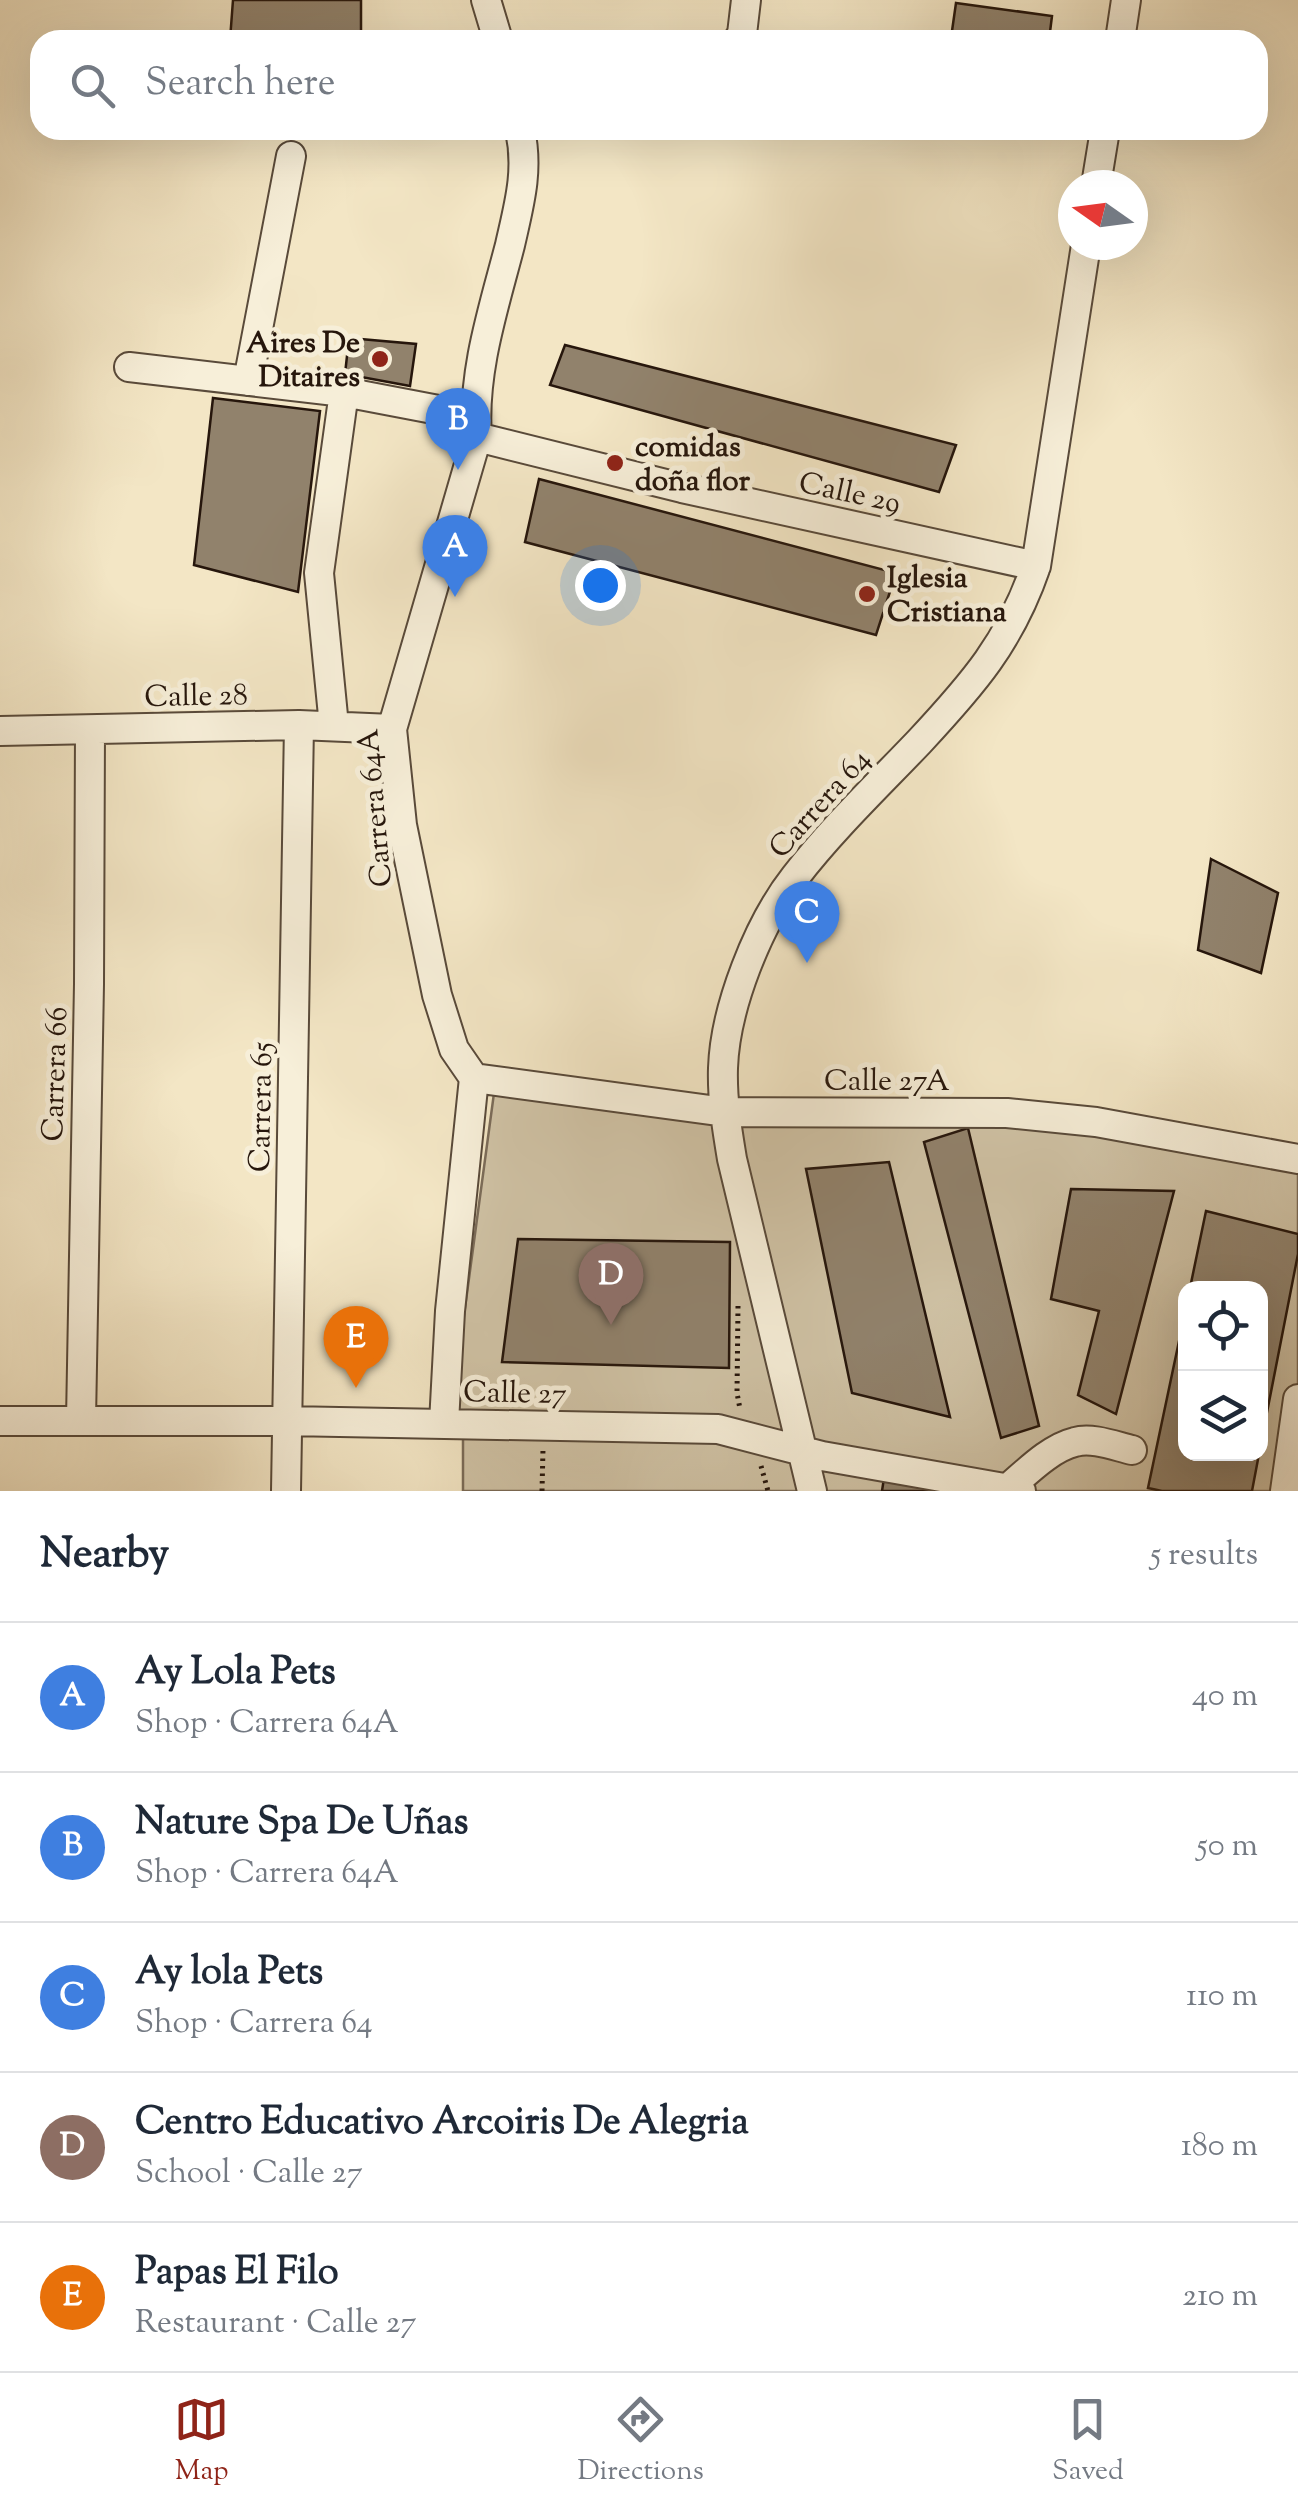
<!DOCTYPE html>
<html lang="en">
<head>
<meta charset="utf-8">
<style>
  :root { --surface:#fff; --page:#f2f2f3; --text:#1f2937; --muted:#747a83; --line:#e0e1e3; --accent:#8f2418 }
  body { margin:0; font-family:"Sorts Mill Goudy",serif; background:var(--page); color:var(--text) }
  .controls { position:absolute; right:30px; bottom:30px; display:grid; overflow:hidden; border-radius:20px; box-shadow:0 10px 40px #0002 }
  .controls button { width:90px; height:90px; display:grid; place-items:center; padding:0; border:0; border-bottom:2px solid var(--line); background:var(--surface); color:var(--text); font:50px sans-serif }
  .compass { position:absolute; left:1058px; top:170px; width:90px; height:90px; border-radius:50%; background:var(--surface); box-shadow:0 10px 40px #0002; rotate:284deg }
  .you { position:absolute; left:600px; top:585px; width:35px; height:35px; margin:-25px; border:8px solid #fff; border-radius:50%; background:#1a73e8; box-shadow:0 0 0 15px #1a73e833 }
  .badge { display:grid; place-items:center; width:65px; height:65px; border-radius:50%; background:var(--accent); color:#fff; font-size:32px; font-weight:700 }
  .pin { position:absolute; translate:-50% -82px; filter:drop-shadow(0 2px 5px #0008) }
  .pin::after { content:''; position:absolute; top:52px; width:35px; height:30px; background:inherit; clip-path:polygon(0 0,100% 0,50% 100%) }
  .list { margin:0; padding:0; list-style:none }
  h2 { display:flex; justify-content:space-between; align-items:center; height:130px; margin:0; padding:0 40px; font-size:42px }
  h2 small { font-size:32px; font-weight:400; color:var(--muted) }
  .list li { display:grid; grid-template-columns:65px 1fr auto; gap:30px; align-items:center; box-sizing:border-box; height:150px; padding:0 40px; border-top:2px solid var(--line) }
  .list b { display:block; font-size:38px; white-space:nowrap }
  .list p { margin:0; font-size:32px; white-space:nowrap; color:var(--muted) }
  .list em { font-size:32px; font-style:normal; color:var(--muted) }
  .icon { flex:none; width:55px; height:55px; fill:none; stroke:currentColor; stroke-width:2; stroke-linecap:round; stroke-linejoin:round }
  .map { position:relative; flex:none; width:1298px; height:1491px; overflow:hidden }
  .search { position:absolute; background:var(--surface); box-shadow:0 10px 40px #0002; left:30px; right:30px; top:30px; height:110px; display:flex; align-items:center; gap:25px; box-sizing:border-box; padding:0 35px; border-radius:30px; color:var(--muted); font-size:38px }
  .sheet { height:880px; background:var(--surface) }
  nav { display:flex; justify-content:space-around; align-items:center; box-sizing:border-box; height:140px; border-top:2px solid var(--line); background:var(--surface); font-size:28px; color:var(--muted) }
  nav a { display:grid; justify-items:center; gap:5px }
  nav .on { color:var(--accent) }
  .map>svg:first-child { display:block }
</style>
</head>
<body>
<div class="map">
<svg width="1298" height="1491" viewBox="0 0 1298 1491">
  <rect width="100%" height="100%" fill="#f3e6c5"/>
  <filter id="stains"><feTurbulence type="fractalNoise" baseFrequency=".002" numOctaves="4"/><feColorMatrix values="0 0 0 0 .2 0 0 0 0 .09 0 0 0 0 .02 0 0 0 .5 -.17"/></filter>
  <radialGradient id="worn" r=".72"><stop offset=".6" stop-color="#630" stop-opacity="0"/><stop offset="1" stop-color="#630" stop-opacity=".3"/></radialGradient>
  <path fill="#d0c3a6" stroke="#7b6c59" stroke-width="2.5" fill-rule="evenodd" d="M494,1093L1057,1123L1298,1168V1491H463V1429L453,1397ZM1186,1288H1260V1454H1186Z"/>
  <path fill="#91826c" stroke="#26160c" stroke-width="2.5" d="M233,0H361V40H230Z
    M956,3L1052,16L1049,40H1019L952,31Z
    M349,338L416,344L410,386L345,374Z
    M565,345L956,445L939,492L550,385Z
    M213,398L320,411L298,592L194,565Z
    M539,479L896,573L876,635L525,542Z
    M1211,859L1278,893L1261,973L1198,950Z
    M968,1128L1039,1426L1001,1438L924,1142Z
    M889,1162L950,1417L852,1393L806,1169Z
    M1071,1189L1174,1191L1116,1414L1078,1395L1099,1311L1051,1299Z
    M1206,1211L1298,1234V1254L1260,1448V1288H1190Z
    M518,1239L730,1242L729,1368L502,1362Z
    M1186,1308V1454H1259L1252,1491H1162L1148,1488Z
    M884,1478L971,1491H882Z"/>
  <g fill="none" stroke-linecap="round" stroke-linejoin="round">
    <g stroke="#594a3a" stroke-width="32">
      <path id="minor" d="M486,0L498,40
        M738,40L742,34L746,0
        M1120,40L1126,0
        M1096,185L1105,130
        M129,367L344,392L475,417
        M248,381L291,156
        M477,437L682,488L1036,566
        M334,726L319,573L344,392
        M0,731L299,725L392,729
        M474,1078L725,1112L1007,1113L1096,1122L1298,1159
        M81,1420L89,984L90,730
        M0,1421H287L718,1429L822,1456L1021,1491
        M444,1423L450,1311L474,1078L454,1049L437,995L402,825L392,729L477,437C472,372 494,307 510,245C519,205 529,171 520,130
        M1007,1489C1026,1473 1050,1448 1075,1442C1092,1437 1115,1446 1132,1450
        M286,1491L299,725
        M812,1491L732,1159C727,1129 722,1099 723,1068C725,1008 758,924 795,877C832,829 877,786 919,742C973,684 1010,642 1036,566L1086,245
        M1285,1491L1298,1399"/>
    </g>
    <path stroke="#26160c" stroke-width="5" stroke-dasharray="2.5 5" stroke-linecap="butt" d="M738,1306L737,1393L740,1409
      M761,1466L768,1491
      M542,1491L543,1449"/>
    <use href="#minor" stroke="#f7efd9" stroke-width="28"/>
  </g>
  <g fill="#8f2418" stroke="#f7efd9" stroke-width="4">
    <circle cx="380" cy="359" r="10"/>
    <circle cx="615" cy="463" r="10"/>
    <circle cx="867" cy="594" r="10"/>
  </g>
  <g text-anchor="middle" stroke-width="10" stroke-linejoin="round" paint-order="stroke">
    <g font-size="30" font-weight="bold" fill="#26160c" stroke="#f7efd9" text-anchor="start">
      <text x="360" y="352" text-anchor="end">Aires De<tspan x="360" dy="34">Ditaires</tspan></text>
      <text x="635" y="456">comidas<tspan x="635" dy="34">doña flor</tspan></text>
      <text x="887" y="587">Iglesia<tspan x="887" dy="34">Cristiana</tspan></text>
    </g>
    <g font-size="30" fill="#26160c" stroke="#f7efd9">
      <text transform="translate(850 492) rotate(12)" y="10">Calle 29</text>
      <text transform="translate(196 695) rotate(-1)" y="10">Calle 28</text>
      <text transform="translate(819 803) rotate(-48)" y="10">Carrera 64</text>
      <text transform="translate(374 808) rotate(-95)" y="10">Carrera 64A</text>
      <text transform="translate(54 1074) rotate(-88)" y="10">Carrera 66</text>
      <text x="887" y="1090">Calle 27A</text>
      <text transform="translate(260 1107) rotate(-89)" y="10">Carrera 65</text>
      <text transform="translate(515 1392) rotate(1)" y="10">Calle 27</text>
    </g>
  </g>
  <rect width="100%" height="100%" filter="url(#stains)"/>
  <rect width="100%" height="100%" fill="url(#worn)"/>
</svg>
<div class="controls">
<button><svg class="icon" aria-label="locate" viewBox="0 0 24 24"><circle cx="12" cy="12" r="6"/><path d="M12 2v4M12 18v4M2 12h4M18 12h4"/></svg></button>
<button><svg class="icon" aria-label="layers" viewBox="0 0 24 24"><path d="M12 4l9 5-9 5-9-5zM3 14l9 5 9-5"/></svg></button>
</div>
<svg class="compass" viewBox="-18 -18 36 36"><path d="M0-13l5 13h-10z" fill="#e53935"/><path d="M0 13l5-13h-10z" fill="#747a83"/></svg>
<div class="you"></div>
<div class="pin badge" style="left:455px;top:597px;background:#3f7fe0">A</div>
<div class="pin badge" style="left:458px;top:470px;background:#3f7fe0">B</div>
<div class="pin badge" style="left:807px;top:963px;background:#3f7fe0">C</div>
<div class="pin badge" style="left:611px;top:1325px;background:#8d6e63">D</div>
<div class="pin badge" style="left:356px;top:1388px;background:#e8710a">E</div>
<div class="search"><svg class="icon" aria-label="search" viewBox="0 0 24 24"><circle cx="10" cy="10" r="6"/><path d="M15 15l6 6"/></svg>Search here</div>
</div>
<section class="sheet">
<h2>Nearby<small>5 results</small></h2>
<ul class="list">
<li><span class="badge" style="background:#3f7fe0">A</span><div><b>Ay Lola Pets</b><p>Shop · Carrera 64A</p></div><em>40 m</em></li>
<li><span class="badge" style="background:#3f7fe0">B</span><div><b>Nature Spa De Uñas</b><p>Shop · Carrera 64A</p></div><em>50 m</em></li>
<li><span class="badge" style="background:#3f7fe0">C</span><div><b>Ay lola Pets</b><p>Shop · Carrera 64</p></div><em>110 m</em></li>
<li><span class="badge" style="background:#8d6e63">D</span><div><b>Centro Educativo Arcoiris De Alegria</b><p>School · Calle 27</p></div><em>180 m</em></li>
<li><span class="badge" style="background:#e8710a">E</span><div><b>Papas El Filo</b><p>Restaurant · Calle 27</p></div><em>210 m</em></li>
</ul>
</section>
<nav>
<a class="on"><svg class="icon" aria-label="map" viewBox="0 0 24 24"><path d="M3 6l6-2 6 2 6-2v14l-6 2-6-2-6 2zM9 4v14M15 6v14"/></svg>Map</a>
<a><svg class="icon" aria-label="directions" viewBox="0 0 24 24"><path d="M12 3l9 9-9 9-9-9zM9 14v-3h6M13 9l2 2-2 2"/></svg>Directions</a>
<a><svg class="icon" aria-label="saved" viewBox="0 0 24 24"><path d="M7 4h10v16l-5-4-5 4z"/></svg>Saved</a>
</nav>
</body>
</html>
